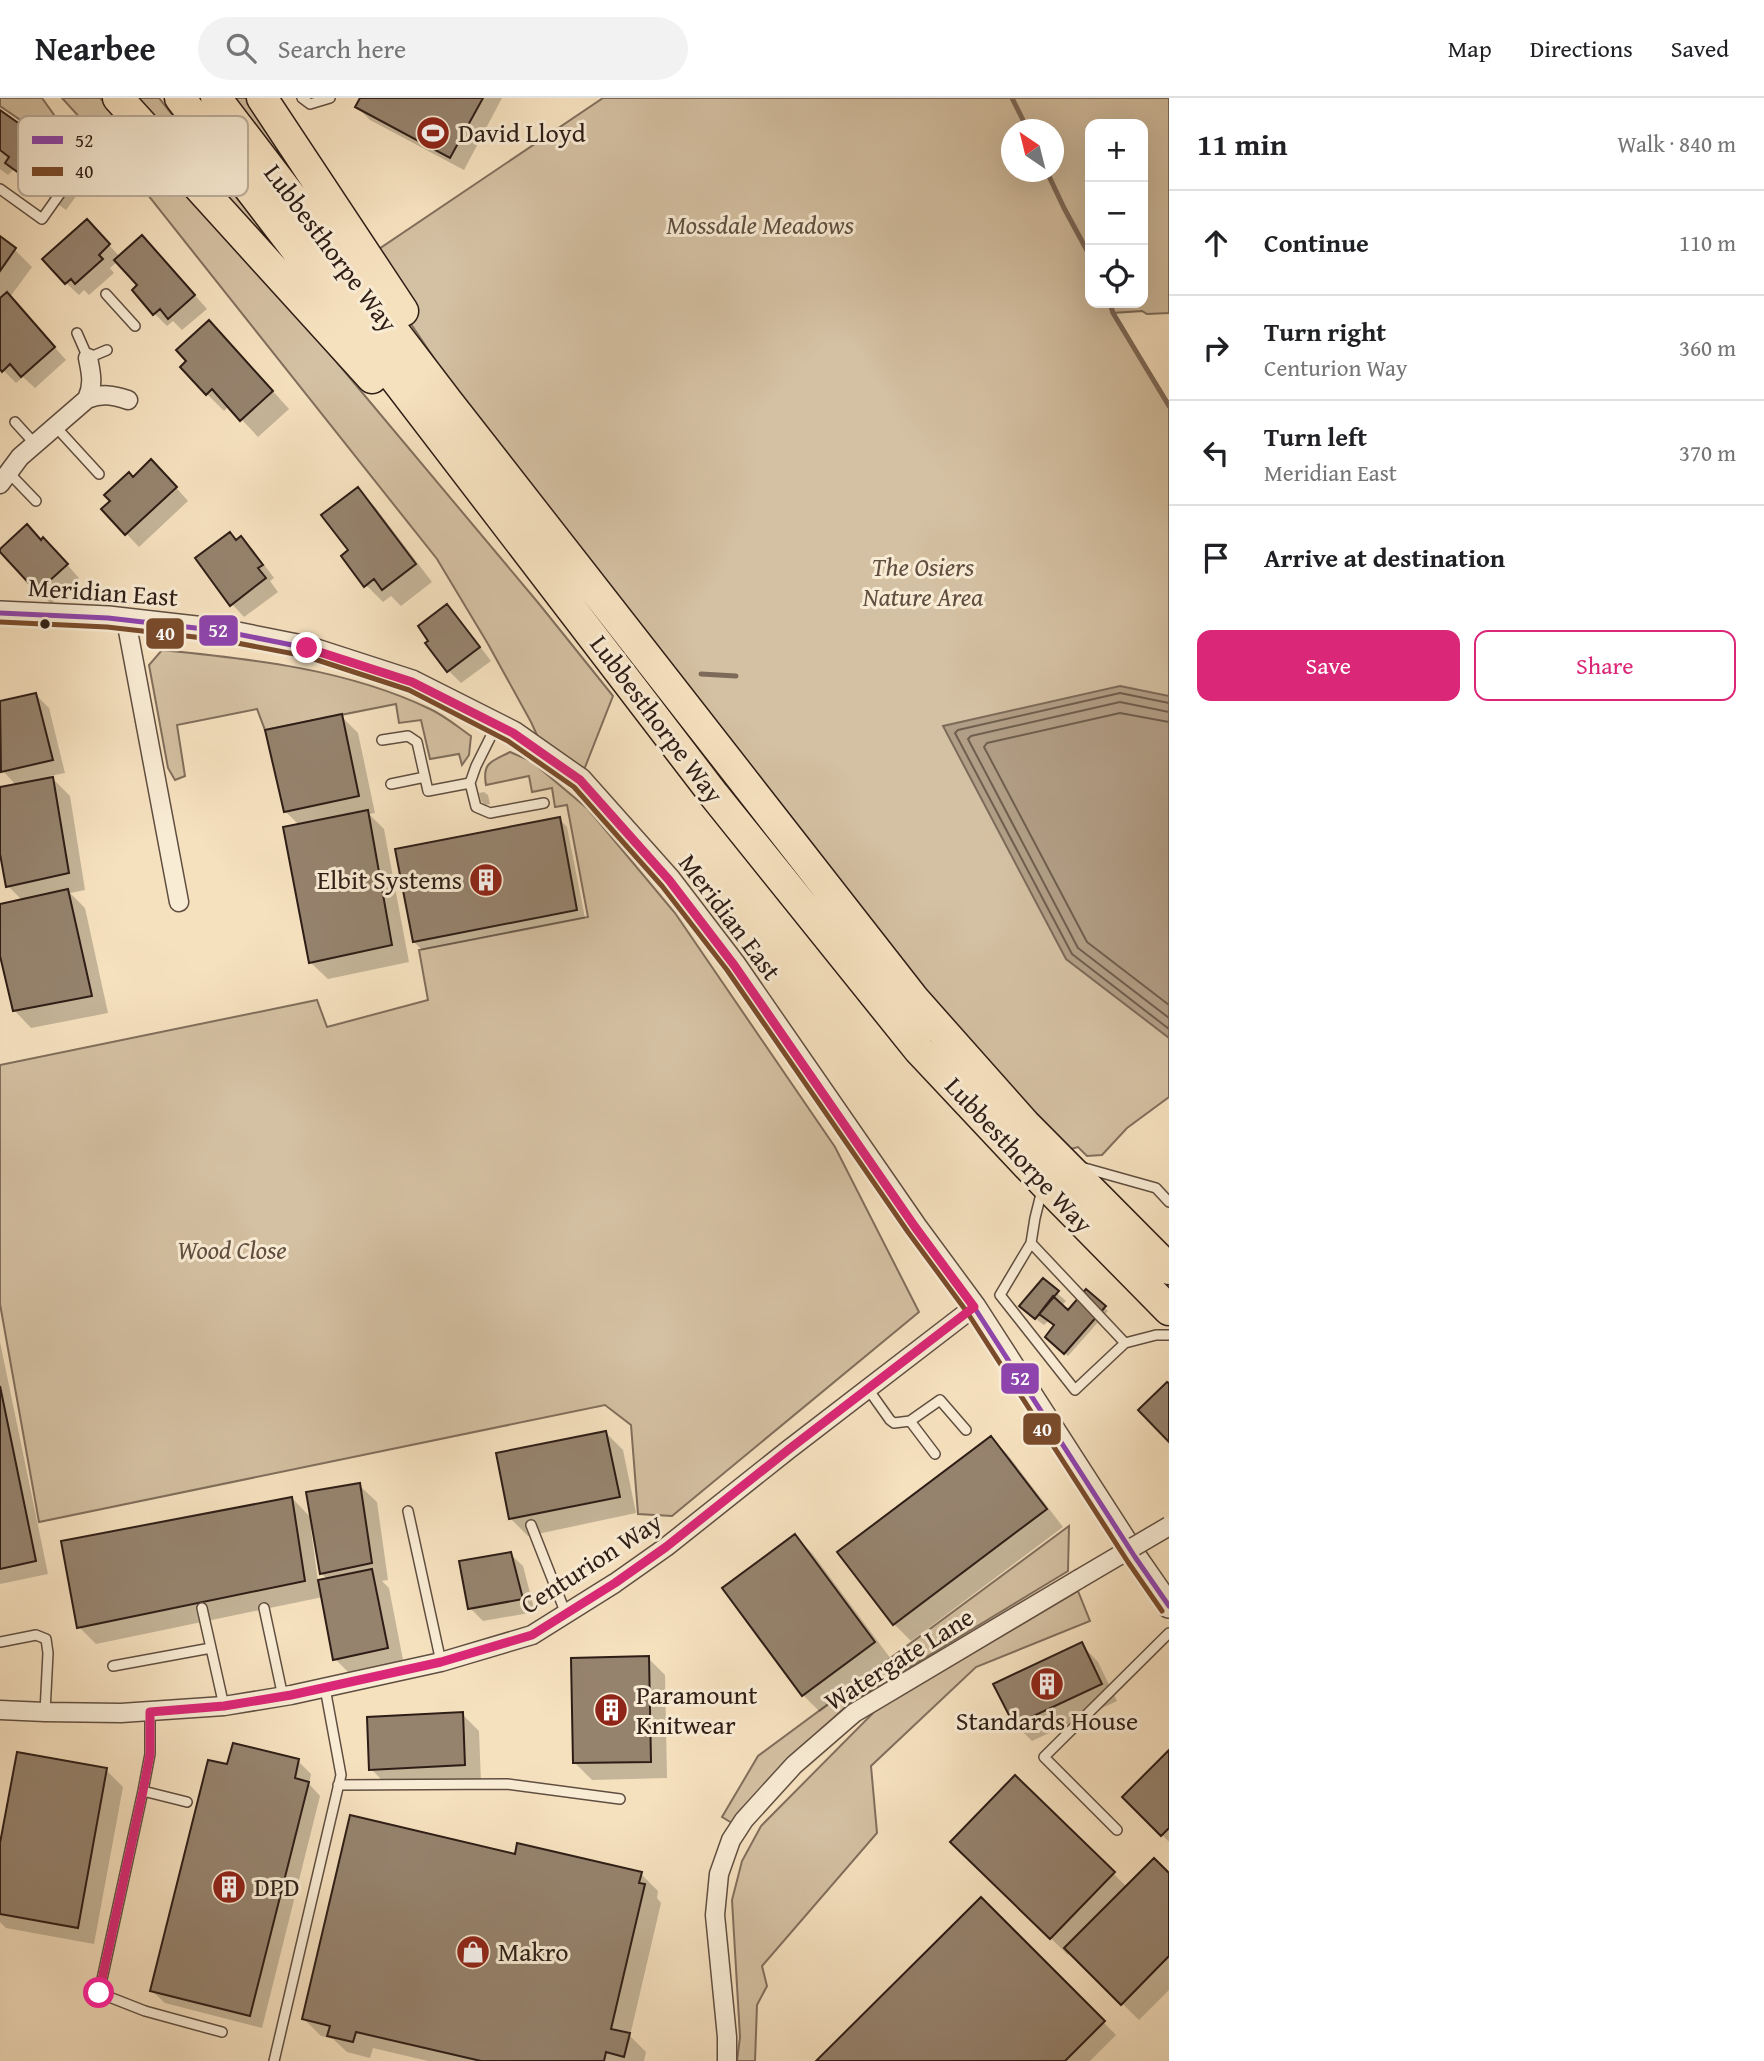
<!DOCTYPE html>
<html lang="en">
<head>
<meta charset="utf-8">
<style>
  :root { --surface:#fff; --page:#f2f2f2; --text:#202124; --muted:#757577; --line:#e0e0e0; --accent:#db2777 }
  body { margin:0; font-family:"Gentium Book Plus",serif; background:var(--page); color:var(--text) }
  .controls { position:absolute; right:21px; top:21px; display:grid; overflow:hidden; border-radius:14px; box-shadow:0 7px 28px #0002 }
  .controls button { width:63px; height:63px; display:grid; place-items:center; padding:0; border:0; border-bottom:2px solid var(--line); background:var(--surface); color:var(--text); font:35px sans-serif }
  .compass { position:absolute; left:1001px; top:21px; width:63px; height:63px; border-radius:50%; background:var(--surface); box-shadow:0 7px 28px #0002; rotate:325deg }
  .stop { position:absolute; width:21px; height:21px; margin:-16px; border:5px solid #db2777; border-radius:50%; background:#fff }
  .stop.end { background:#db2777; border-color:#fff; box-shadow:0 2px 7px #0008 }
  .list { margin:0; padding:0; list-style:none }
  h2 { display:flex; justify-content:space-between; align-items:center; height:91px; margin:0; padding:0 28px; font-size:30px }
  h2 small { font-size:23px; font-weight:400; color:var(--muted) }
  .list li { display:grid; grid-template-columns:46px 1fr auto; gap:21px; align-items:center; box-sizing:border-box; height:105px; padding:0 28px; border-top:2px solid var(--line) }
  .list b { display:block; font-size:26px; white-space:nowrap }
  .list p { margin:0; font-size:23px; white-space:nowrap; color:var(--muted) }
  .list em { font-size:23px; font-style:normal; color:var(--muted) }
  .actions { display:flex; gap:14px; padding:21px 28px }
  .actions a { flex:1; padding:16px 0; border:2px solid var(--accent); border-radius:14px; text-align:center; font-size:24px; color:var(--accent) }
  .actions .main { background:var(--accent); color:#fff }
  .icon { flex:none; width:38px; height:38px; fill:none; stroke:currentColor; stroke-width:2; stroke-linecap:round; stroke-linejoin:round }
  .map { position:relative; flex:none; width:1169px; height:1963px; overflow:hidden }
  header { display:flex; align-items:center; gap:42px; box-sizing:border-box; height:98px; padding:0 35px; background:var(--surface); border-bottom:2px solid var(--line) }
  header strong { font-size:33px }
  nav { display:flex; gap:38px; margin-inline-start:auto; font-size:24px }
  .search { width:490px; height:63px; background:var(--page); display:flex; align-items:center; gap:18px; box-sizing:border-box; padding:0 24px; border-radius:38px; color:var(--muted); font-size:26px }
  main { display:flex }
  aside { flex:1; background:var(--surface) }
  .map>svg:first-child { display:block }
</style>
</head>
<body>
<header>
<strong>Nearbee</strong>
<div class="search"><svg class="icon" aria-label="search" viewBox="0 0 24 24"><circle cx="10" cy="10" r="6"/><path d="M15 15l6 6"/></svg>Search here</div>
<nav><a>Map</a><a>Directions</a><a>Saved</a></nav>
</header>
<main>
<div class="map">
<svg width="1169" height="1963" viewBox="0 0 1169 1963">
  <rect width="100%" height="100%" fill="#f6e1bf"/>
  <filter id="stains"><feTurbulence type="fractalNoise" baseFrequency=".00286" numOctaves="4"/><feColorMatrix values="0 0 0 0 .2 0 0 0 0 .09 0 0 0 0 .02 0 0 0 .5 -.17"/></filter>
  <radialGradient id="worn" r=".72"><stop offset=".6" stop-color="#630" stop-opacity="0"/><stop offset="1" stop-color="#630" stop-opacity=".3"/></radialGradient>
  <path fill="#d4c0a2" stroke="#816e5c" stroke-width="2" fill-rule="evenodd" d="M0,0H42L57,21L78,32L64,52L0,8Z
    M62,0H100L111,11L278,194L540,507L613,598L580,682L547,659L531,624L488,546L437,461L132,77Z
    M118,0H159L296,175Z
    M216,0H262L367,159L603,0H1169V215L1147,216L1142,213L1113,215L1169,305V999L1127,1030L1102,1057L1087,1058L1078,1049L1071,1051L1025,1026L555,439L386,189ZM1090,26H1143V205H1090ZM1012,32H1054V74H1012Z
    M162,552C252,561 347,571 430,611C445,618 458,629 471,638L469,657L462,667L459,656L430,661L421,622L399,625L396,606L265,632L257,611L177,627L185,678L175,682L168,670L149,567Z
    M510,654L531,663L588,711L675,815L835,1049L919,1214L672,1418L638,1416L631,1327L605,1307L39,1424L0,1206V967L317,902L327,929L428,902L419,852L588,819L567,707L555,709L552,690L532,694L529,678L486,687C482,664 491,664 510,654Z
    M1069,1428L1068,1473L849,1606L788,1661L732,1725L722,1719L758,1658Z
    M1078,1493L1090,1523L976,1569L871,1668L877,1735L762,1868L767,1888L757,1907L755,1963H737L740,1939L732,1802L742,1763L761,1728L876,1612Z"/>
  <path fill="#b29e86" stroke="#7d6a59" stroke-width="2" d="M1120,588L1169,598V940L1066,861L943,628Z"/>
  <path fill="#0003" fill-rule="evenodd" d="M362,0H502L464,72L370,22L357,9Z
    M0,14L71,65L88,82L66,112L25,82L14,71L8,77L0,71Z
    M99,136L120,159L155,152L207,211L182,232L173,223L167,228L154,215L139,187L118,163L110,170L114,175L89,197L84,192L79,197L66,185Z
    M0,141L15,152L32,169L10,199L66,262L35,290L23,279L16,285L0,269Z
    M226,241L289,311L258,339L229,308L224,313L207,296Z
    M164,376L188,403L139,449L103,411L133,381Z
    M358,392L375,409L432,484L401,508L391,498L383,504L366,487L351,453Z
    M241,440L254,453L274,480L270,483L278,494L244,519L232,506L237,443Z
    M42,444L56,454L79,480L51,506L38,493Z
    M447,508L459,521L491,563L461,585L449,573L428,545Z
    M36,597L49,610L65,675L50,678L70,698L85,792L70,795L85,810L108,915L31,930L14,912L0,850V808L23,803L8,788L0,747V691L17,688L3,673L0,657V604Z
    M341,618L358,635L375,715L369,716L384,731L409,864L328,881L310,864L300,728L285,713Z
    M484,694L488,697L490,706L485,707L481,703L479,695Z
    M559,721L567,729L585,820L422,852L414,844Z
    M1043,1183L1066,1203L1061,1208L1068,1214L1086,1194L1108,1213L1068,1258L1047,1239L1056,1228L1049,1222L1044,1227L1029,1216Z
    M0,1244L48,1476L0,1486Z
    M606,1335L623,1352L636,1415L528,1438L511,1421Z
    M991,1340L1008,1357L1063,1429L911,1543L894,1526L839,1454Z
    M359,1387L377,1404L388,1482L382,1483L389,1490L404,1567L352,1578L335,1561L323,1499L96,1546L79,1529L292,1400L312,1421ZM314,1431L321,1475L328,1482L318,1483L311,1432Z
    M795,1438L812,1455L891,1561L820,1614L803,1597Z
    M510,1456L523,1468L535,1514L483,1523L470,1510Z
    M1081,1546L1098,1564L1117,1603L1032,1643L1015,1626Z
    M648,1560L665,1577L667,1680L592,1682L575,1665Z
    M462,1616L479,1633L481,1684L388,1688L371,1671Z
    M1169,1655V1744L1125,1699Z
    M298,1663L311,1676L309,1686L320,1698L262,1930L165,1905L152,1893L229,1668Z
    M106,1672L123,1689L94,1846L6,1830L0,1824V1754Z
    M1016,1680L1127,1789L1169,1777V1892L1139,1922L1070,1854L1068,1857L953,1744Z
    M516,1758L641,1776L658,1793L657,1800L661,1805L630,1938L646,1954L644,1963H428L373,1950L370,1960L347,1954L333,1941L321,1938L304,1921Z
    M981,1801L1116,1937L1090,1963H818Z"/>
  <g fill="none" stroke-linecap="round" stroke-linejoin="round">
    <path stroke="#705e4e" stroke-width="2" d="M1169,605L1120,595L958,632L955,635L1072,856L1169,931
      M1169,614L1120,604L971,638L968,641L1078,850L1169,920
      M1169,624L1120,615L987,645L984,649L1087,844L1169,907"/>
    <path stroke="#7d6a59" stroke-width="5" d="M1012,0L1028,32
      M1047,74L1064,110L1090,158
      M1110,205L1113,215L1169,308
      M701,576L736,578"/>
  </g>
  <path fill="#96836e" stroke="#2e1d16" stroke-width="2" d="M360,0H483L450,60L355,9Z
    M0,12L72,63L48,96L5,65L9,59L0,52Z
    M87,121L110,146L99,157L103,161L75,186L71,181L65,186L42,161Z
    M142,137L195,197L168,221L160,211L153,217L132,192L137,187L114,162Z
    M0,138L16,150L0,173Z
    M7,194L55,249L21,279L10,266L2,274L0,271V200Z
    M209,222L273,293L240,323L212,291L206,297L180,269L186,263L176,252Z
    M151,361L177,389L125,437L101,411L110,403L104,397L129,374L133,379Z
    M358,389L416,466L382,492L374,481L364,489L341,458L348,452L321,417Z
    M27,426L41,442L43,439L68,466L37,494L0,454V451Z
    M230,434L236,442L241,438L263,467L258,470L266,480L230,508L195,460Z
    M447,506L480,549L447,574L425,545L428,543L418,528Z
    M36,595L53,662L1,674L0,603Z
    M342,616L359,698L284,714L265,632Z
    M53,679L69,775L6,789L0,756V689Z
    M368,712L392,847L309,865L283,729Z
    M560,719L577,812L413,844L395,751Z
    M68,791L92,898L13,913L0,858V806Z
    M1043,1180L1059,1193L1035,1221L1019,1208Z
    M1086,1191L1106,1208L1064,1256L1045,1239L1054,1227L1039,1216L1053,1198L1068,1212Z
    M1167,1284L1169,1285V1344L1138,1312Z
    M0,1288L36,1463L0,1471Z
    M606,1333L620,1399L509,1421L496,1355Z
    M991,1338L1047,1411L893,1527L837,1454Z
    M360,1385L372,1465L320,1476L306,1394Z
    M292,1399L305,1483L77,1530L61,1443Z
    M795,1436L875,1544L802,1598L722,1490Z
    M511,1454L523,1501L468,1511L459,1463Z
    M372,1471L388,1550L333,1562L318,1482Z
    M1082,1544L1102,1586L1014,1627L993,1586Z
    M649,1558L651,1664L573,1665L571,1560Z
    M463,1614L465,1667L369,1672L367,1619Z
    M233,1645L299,1661L295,1680L309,1684L250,1918L150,1893L208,1662L227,1666Z
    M1169,1652V1730L1161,1738L1122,1699Z
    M17,1654L107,1670L78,1830L0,1816V1745Z
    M1015,1677L1115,1774L1050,1841L950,1744Z
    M350,1717L515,1756L517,1745L642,1774L639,1785L645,1786L611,1931L630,1935L624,1959L606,1954L604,1963H481L356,1934L353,1944L327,1938L330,1928L302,1921Z
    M1154,1760L1169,1775V1858L1121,1907L1064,1850Z
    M981,1799L1105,1923L1065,1963H816Z"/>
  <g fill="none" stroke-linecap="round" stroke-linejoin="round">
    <g stroke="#604e40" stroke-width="12">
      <path id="service" d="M302,0L310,6L330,0
        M0,91L42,121L88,56
        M106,196L135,228
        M77,235L88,260L107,252
        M15,324L35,346
        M55,328L99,376
        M8,374L36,403
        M382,642L408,638L417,644L428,693L470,685L476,668L496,628
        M470,685L476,709L490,715L544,705
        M391,686L425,679
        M1081,1069L1156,1090L1169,1104
        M1042,1092L1035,1120L1031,1145L1125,1245L1156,1237H1169
        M1031,1145L1000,1197L1075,1292L1125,1245
        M868,1291L890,1322L894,1325L910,1323L935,1356
        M910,1323L940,1302L966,1332
        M408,1413L441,1564
        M531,1427L566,1516
        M264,1510L283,1599
        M0,1544L36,1537L46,1541L48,1555L45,1614
        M211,1550L224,1608
        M113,1568L211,1550L202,1510
        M150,1614V1656L143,1693L99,1895L145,1913L222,1934
        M338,1687L507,1686L620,1701
        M143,1693L187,1704
        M1117,1732L1044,1659L1169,1535
        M274,1963L341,1677L325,1590"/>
    </g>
    <g stroke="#604e40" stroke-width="21">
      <path id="minor" d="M87,301C102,295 113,297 128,302
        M0,386L20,359L87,301C94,286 91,275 88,260
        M126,522L179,804
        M0,1612L45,1614L121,1615L224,1608L291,1597L441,1564L532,1537L615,1485L666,1449L788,1352L974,1209
        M727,1963V1939L715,1817L719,1776L731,1742L744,1722L794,1667L854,1615L1079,1481"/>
    </g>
    <g stroke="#604e40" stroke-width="26">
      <path id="tertiary" d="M0,515L108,520L222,533L307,550L412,584L513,635L580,682L669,782L734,867L915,1129L974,1209L1135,1459L1169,1508"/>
    </g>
    <g stroke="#2e1d16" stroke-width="33">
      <path id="trunk" d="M118,0L372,280
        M180,0L714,697L919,952L1044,1085L1169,1212
        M216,0L448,304L914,901L1025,1026L1169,1171
        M262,0L403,213"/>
    </g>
    <use href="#service" stroke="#f9ecd5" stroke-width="9"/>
    <use href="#minor" stroke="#f9ecd5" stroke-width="18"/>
    <use href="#tertiary" stroke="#f9ecd5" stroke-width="23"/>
    <use href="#trunk" stroke="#f6e1bf" stroke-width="30"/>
    <g stroke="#604e40" stroke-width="21" stroke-linecap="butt">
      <path id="minor-bridge" d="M1079,1481L1169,1428"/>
    </g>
    <use href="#minor-bridge" stroke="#f9ecd5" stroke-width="18"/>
    <g stroke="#f9ecd5" stroke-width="10">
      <path id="bus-1" d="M0,515L108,520L222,533L307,550L412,584L513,635L580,682L669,782L734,867L915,1129L974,1209L1135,1459L1169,1508"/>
    </g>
    <g stroke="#f9ecd5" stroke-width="10">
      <path id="bus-2" d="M0,524L107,529L221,542L305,558L409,592L508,643L574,689L662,788L727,872L908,1134L967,1214L1128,1464L1162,1513"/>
    </g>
    <use href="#bus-1" stroke="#8e44ad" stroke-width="5"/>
    <use href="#bus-2" stroke="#7a4b2a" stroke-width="5"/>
  </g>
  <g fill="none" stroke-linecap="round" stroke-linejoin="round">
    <path stroke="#db2777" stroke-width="9" d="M99,1895L143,1693L150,1656V1614L224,1608L291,1597L441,1564L532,1537L615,1485L666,1449L788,1352L974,1209L915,1129L734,867L669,782L580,682L513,635L412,584L307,550"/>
  </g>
  <defs>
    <g id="stadium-disc" transform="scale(1.75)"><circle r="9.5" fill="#8f2418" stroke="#f9ecd5"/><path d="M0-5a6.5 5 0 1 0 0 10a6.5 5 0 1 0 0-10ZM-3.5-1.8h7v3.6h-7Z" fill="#fff"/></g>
    <g id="building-disc" transform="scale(1.75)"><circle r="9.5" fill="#8f2418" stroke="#f9ecd5"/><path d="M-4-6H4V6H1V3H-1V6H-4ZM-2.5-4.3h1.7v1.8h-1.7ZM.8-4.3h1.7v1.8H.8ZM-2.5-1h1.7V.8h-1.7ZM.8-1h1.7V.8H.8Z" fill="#fff"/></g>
    <g id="shop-disc" transform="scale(1.75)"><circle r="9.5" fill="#8f2418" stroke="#f9ecd5"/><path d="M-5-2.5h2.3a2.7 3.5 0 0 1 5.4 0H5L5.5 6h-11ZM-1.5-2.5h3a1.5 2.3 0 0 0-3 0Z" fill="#fff"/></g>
  </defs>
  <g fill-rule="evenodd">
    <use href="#stadium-disc" x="433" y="35"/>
    <use href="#building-disc" x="486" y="782"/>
    <use href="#building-disc" x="1047" y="1586"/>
    <use href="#building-disc" x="611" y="1612"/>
    <use href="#building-disc" x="229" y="1789"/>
    <use href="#shop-disc" x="473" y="1854"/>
  </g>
  <circle fill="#2e1d16" stroke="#f9ecd5" stroke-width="2.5" cx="45" cy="526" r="6"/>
  <g text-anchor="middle" stroke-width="6" stroke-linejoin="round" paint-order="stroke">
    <g font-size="26" fill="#2e1d16" stroke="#f9ecd5" text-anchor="start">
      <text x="458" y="44">David Lloyd</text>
      <text x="462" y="791" text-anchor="end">Elbit Systems</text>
      <text x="636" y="1606">Paramount<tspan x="636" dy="30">Knitwear</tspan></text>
      <text x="1047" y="1632" text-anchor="middle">Standards House</text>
      <text x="254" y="1798">DPD</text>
      <text x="498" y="1863">Makro</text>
    </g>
    <g font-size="26" font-style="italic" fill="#604e40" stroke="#f9ecd5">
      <text x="760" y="136">Mossdale Meadows</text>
      <text x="923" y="478">The Osiers<tspan x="923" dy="30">Nature Area</tspan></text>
      <text x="232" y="1161">Wood Close</text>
    </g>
    <g font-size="26" fill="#2e1d16" stroke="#f9ecd5">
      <text transform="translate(331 150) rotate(53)" y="9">Lubbesthorpe Way</text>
      <text transform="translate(103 494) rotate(4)" y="9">Meridian East</text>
      <text transform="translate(657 621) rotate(53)" y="9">Lubbesthorpe Way</text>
      <text transform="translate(730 819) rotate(53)" y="9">Meridian East</text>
      <text transform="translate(1019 1057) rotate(47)" y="9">Lubbesthorpe Way</text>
      <text transform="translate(591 1465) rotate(-33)" y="9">Centurion Way</text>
      <text transform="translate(899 1561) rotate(-32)" y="9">Watergate Lane</text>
    </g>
  </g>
  <rect x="18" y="18" width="230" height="80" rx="10" fill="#f9ecd5" stroke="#bcae9c" stroke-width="2"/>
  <rect x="32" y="38" width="31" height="8" fill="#8e44ad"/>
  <rect x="32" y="69" width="31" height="9" fill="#7a4b2a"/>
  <g font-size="19" fill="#2e1d16">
    <text x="75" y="49">52</text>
    <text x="75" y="80">40</text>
  </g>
  <g stroke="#f9ecd5" stroke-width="2.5">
    <rect x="198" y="516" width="41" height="33" rx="7" fill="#8e44ad"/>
    <rect x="145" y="519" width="40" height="33" rx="7" fill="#7a4b2a"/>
    <rect x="1000" y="1264" width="40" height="33" rx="7" fill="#8e44ad"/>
    <rect x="1022" y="1314" width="40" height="34" rx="7" fill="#7a4b2a"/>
  </g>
  <g font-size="19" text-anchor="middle" font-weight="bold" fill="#fff">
    <text x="218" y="539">52</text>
    <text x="165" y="542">40</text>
    <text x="1020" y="1287">52</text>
    <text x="1042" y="1338">40</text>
  </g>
  <rect width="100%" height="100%" filter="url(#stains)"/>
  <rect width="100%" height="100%" fill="url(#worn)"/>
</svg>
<div class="controls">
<button>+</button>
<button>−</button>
<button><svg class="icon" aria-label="locate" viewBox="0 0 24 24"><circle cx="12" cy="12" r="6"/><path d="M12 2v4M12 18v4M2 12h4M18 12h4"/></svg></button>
</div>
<svg class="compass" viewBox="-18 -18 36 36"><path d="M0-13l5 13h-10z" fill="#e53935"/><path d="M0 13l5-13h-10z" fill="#757577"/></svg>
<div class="stop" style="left:99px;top:1895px"></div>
<div class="stop end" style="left:307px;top:550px"></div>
</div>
<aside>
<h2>11 min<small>Walk · 840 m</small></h2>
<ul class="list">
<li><svg class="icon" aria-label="ahead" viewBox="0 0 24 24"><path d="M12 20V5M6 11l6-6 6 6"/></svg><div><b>Continue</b></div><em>110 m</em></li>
<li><svg class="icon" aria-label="right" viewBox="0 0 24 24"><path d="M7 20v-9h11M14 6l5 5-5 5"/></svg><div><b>Turn right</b><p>Centurion Way</p></div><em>360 m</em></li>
<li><svg class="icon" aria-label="left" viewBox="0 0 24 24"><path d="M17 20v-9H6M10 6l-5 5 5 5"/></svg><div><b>Turn left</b><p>Meridian East</p></div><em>370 m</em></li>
<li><svg class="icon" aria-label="arrive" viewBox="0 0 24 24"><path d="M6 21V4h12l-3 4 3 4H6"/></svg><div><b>Arrive at destination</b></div></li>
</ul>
<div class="actions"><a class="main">Save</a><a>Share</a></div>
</aside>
</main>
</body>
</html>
